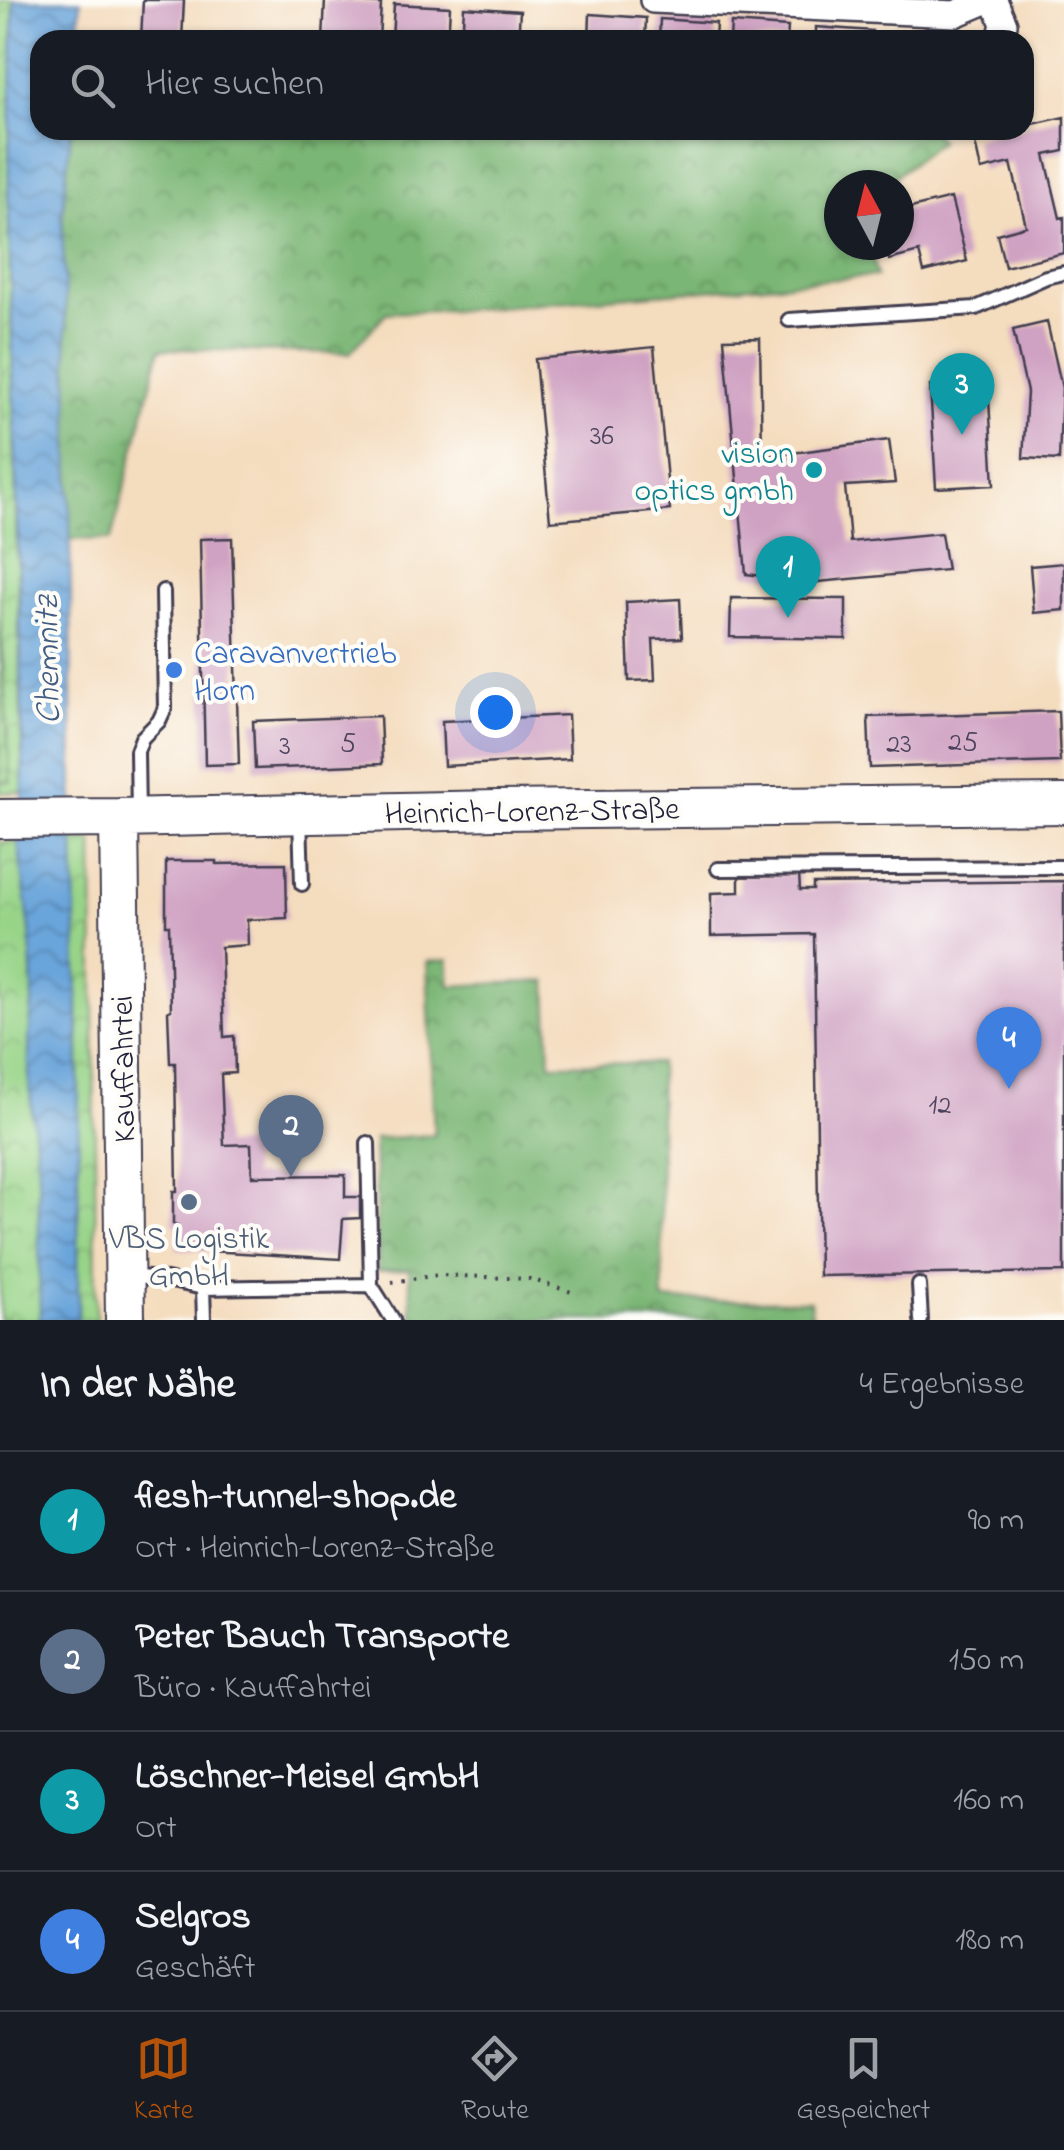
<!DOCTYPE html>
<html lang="de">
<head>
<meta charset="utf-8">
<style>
  :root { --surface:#171b24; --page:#242831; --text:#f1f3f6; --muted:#9ea1a6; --line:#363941; --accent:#b45309 }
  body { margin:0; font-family:"Indie Flower",sans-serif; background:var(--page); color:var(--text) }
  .compass { position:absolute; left:824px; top:170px; width:90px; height:90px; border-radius:50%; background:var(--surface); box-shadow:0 2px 8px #0004; rotate:353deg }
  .you { position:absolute; left:495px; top:712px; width:35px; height:35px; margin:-25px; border:8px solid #fff; border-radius:50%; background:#1a73e8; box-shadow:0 0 0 15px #1a73e833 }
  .badge { display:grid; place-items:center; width:65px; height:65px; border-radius:50%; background:var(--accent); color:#fff; font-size:32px; font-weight:700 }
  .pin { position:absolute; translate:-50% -82px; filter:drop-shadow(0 2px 5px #0008) }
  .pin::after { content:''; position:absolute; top:52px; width:35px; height:30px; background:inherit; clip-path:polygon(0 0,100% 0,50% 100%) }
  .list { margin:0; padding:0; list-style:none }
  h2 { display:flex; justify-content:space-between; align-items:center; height:130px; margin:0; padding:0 40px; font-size:42px }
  h2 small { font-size:32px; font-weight:400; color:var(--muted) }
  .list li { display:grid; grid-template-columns:65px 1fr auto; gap:30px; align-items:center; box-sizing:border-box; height:140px; padding:0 40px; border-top:2px solid var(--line) }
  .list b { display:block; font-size:38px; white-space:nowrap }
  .list p { margin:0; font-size:32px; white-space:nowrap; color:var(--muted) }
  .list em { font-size:32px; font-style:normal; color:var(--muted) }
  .icon { flex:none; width:55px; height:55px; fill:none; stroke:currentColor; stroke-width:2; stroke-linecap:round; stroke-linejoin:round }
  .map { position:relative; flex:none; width:1064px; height:1320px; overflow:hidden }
  .search { position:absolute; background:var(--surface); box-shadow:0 2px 8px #0004; left:30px; right:30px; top:30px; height:110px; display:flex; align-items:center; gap:25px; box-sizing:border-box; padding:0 35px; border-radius:30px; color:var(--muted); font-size:38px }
  .sheet { height:690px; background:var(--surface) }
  nav { display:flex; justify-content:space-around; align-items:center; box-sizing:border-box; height:140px; border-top:2px solid var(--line); background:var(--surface); font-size:28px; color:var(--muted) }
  nav a { display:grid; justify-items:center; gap:5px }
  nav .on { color:var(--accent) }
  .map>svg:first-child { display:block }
</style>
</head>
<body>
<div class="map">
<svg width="1064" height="1320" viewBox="0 0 1064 1320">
  <defs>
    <pattern id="forest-crowns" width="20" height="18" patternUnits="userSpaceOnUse" patternTransform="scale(2.5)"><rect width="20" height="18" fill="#7ab674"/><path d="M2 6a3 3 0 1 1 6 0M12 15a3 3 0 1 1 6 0" fill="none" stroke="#649460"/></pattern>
    <pattern id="park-crowns" width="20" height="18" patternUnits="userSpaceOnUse" patternTransform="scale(2.5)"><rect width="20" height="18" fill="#98d488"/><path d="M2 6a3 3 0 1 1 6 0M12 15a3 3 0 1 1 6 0" fill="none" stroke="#83b676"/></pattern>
    <pattern id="garden-furrows" width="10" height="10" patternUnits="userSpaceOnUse" patternTransform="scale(2.5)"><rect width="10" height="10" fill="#98d488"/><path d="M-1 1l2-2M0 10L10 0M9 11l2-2" fill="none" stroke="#83b676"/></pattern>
    <pattern id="water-waves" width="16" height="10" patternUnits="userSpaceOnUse" patternTransform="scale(2.5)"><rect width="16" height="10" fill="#69a4da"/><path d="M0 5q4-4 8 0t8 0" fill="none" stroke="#5685b2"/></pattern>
  </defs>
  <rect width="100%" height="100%" fill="#fdfcf7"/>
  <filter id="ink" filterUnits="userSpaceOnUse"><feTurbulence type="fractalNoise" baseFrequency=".01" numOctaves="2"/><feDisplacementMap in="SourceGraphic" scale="20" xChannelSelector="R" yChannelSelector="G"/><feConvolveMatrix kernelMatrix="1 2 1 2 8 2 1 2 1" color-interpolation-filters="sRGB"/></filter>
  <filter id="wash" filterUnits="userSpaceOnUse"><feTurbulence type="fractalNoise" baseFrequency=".0048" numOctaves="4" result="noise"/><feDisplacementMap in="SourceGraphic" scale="40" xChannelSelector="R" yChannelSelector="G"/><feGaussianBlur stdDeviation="2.25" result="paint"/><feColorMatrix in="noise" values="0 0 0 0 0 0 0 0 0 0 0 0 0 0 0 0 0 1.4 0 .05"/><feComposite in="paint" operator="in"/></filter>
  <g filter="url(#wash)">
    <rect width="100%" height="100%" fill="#f4dcbe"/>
    <path fill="url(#forest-crowns)" stroke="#4e6c58" stroke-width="2.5" d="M70,130H933L940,141L884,185H839V245H869L877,276L461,310L386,313L350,353L160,349L111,540L70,539L62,217Z
      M448,960L450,986L547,981L550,1064L659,1063L663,1300L810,1301L812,1320H412L409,1269L378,1271L374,1139L434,1135L427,962Z"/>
    <path fill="url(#park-crowns)" stroke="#5d7b62" stroke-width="2.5" d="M0,0H14L8,193L23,792L0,793V782L10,781L0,611Z
      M93,841L96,1320H0V842Z"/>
    <path fill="url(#garden-furrows)" stroke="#5d7b62" stroke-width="2.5" d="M0,611L10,782H0Z"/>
    <path fill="url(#water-waves)" stroke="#46638a" stroke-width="2.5" d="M14,0H81L78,40H40V130H71L62,217L69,403L73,789L79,1052L78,1320H40L38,1169L29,1083V1038L33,991L30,930L18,842L23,792L21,661L8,193Z"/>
    <g id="blocks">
      <path fill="#cfa1c2" d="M143,0H184L182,40H141Z
        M325,0L381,4L379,40H323Z
        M394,4L450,7L448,40H392Z
        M464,7L520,11L518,40H462Z
        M590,14L646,18L645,40H589Z
        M660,19L716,23L715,40H659Z
        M731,23L788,27L787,40H730Z
        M816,27L872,31V40H816Z
        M894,32L950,35V40H893Z
        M1064,117V151L1045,155L1060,218L1064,217V253L1005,267L997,234L1026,226L1011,163L981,170L974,138L1008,130H1024V126Z
        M951,198L967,261L924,272L919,252L889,260L885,245H899V211Z
        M1047,322L1062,388L1059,460L1023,458L1027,392L1013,330Z
        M760,338L762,457L889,440L895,483L845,486L850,542L941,533L947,570L818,582L746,574L724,339Z
        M654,347L670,510L550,521L535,359Z
        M988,382L994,485L936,488L930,386Z
        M232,538L239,764L205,765L200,539Z
        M1064,563V610L1034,613L1030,566Z
        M731,598L846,599V639L730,637Z
        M680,599L682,638L653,639L655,680L629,681L626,602Z
        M1058,711L1060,762L870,768L868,717Z
        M568,715L570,759L444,766L442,721Z
        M380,716L382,764L255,769L253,721Z
        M166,861H217V864L286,863L287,918L247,920L248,945L221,947L224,1037L234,1036L235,1073L221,1074L224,1145L251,1144L252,1176L345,1175V1197H360V1218L343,1219L340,1259L177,1249V1225L173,1224V1191H177L175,1063H170L168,1011L171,1010L169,925H166Z
        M799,874L800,890H813V884L1064,881V1272L819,1276L814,934L711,936V893L739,892V875Z"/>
    </g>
  </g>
  <g filter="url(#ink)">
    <use href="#blocks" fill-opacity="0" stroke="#423e4f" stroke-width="2.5"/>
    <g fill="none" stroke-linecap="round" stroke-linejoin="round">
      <g stroke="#423e4f" stroke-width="18">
        <path id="lane" d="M789,320L976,308L1046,277L1064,273
          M138,815L137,751L142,738L159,721L165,708L163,591
          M300,816L302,884
          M718,869L1064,867
          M368,1143L371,1285L393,1320
          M130,1276L167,1280L203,1288L371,1285
          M919,1285L921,1320
          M203,1288L204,1320"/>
      </g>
      <g stroke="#423e4f" stroke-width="30">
        <path id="street" d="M653,0L955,14L988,0
          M994,0L1004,24L1000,40"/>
      </g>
      <g stroke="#423e4f" stroke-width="42">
        <path id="secondary" d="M119,818L125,1320
          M0,819L119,818L497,810L1064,804"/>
      </g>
      <path stroke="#423e4f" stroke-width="4" stroke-dasharray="2.5 8" stroke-linecap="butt" d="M392,1282L439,1275L530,1279L575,1293"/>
      <use href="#lane" stroke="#fff" stroke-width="12"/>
      <use href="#street" stroke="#fff" stroke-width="25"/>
      <use href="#secondary" stroke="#fff" stroke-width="38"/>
    </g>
  </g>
  <circle fill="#0f9aa8" stroke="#fdfcf7" stroke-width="4" cx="814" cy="470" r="10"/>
  <circle fill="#3f7fe0" stroke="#fdfcf7" stroke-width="4" cx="174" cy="670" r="10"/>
  <circle fill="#5c6f8a" stroke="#fdfcf7" stroke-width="4" cx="189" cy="1202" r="10"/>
  <g text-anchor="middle" stroke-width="8" stroke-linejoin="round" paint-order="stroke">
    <g font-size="28" fill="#4d425d">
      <text x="602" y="444">36</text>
      <text x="963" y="750">25</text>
      <text x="348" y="751">5</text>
      <text x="899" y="752">23</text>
      <text x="285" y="754">3</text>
      <text x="940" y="1113">12</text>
    </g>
    <g font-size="32" fill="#0d838f" stroke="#fdfcf7" text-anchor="end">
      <text x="794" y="463">vision<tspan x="794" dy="37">optics gmbh</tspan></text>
    </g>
    <g font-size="32" fill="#366cbe" stroke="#fdfcf7" text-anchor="start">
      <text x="194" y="663">Caravanvertrieb<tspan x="194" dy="37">Horn</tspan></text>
    </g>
    <g font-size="32" fill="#22223b" stroke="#fdfcf7">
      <text transform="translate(532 810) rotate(-1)" y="11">Heinrich-Lorenz-Straße</text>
      <text transform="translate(122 1069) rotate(-91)" y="11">Kauffahrtei</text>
    </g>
    <g font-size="32" fill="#4e5e75" stroke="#fdfcf7">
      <text x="189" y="1248">VBS Logistik<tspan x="189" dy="37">GmbH</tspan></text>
    </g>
    <g font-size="35" font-style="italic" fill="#425c83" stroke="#fdfcf7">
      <text transform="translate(46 660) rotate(-91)" y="12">Chemnitz</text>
    </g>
  </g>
</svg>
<svg class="compass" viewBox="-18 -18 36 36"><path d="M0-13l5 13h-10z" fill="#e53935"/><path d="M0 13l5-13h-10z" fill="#9ea1a6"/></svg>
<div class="you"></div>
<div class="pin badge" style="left:788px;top:618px;background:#0f9aa8">1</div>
<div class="pin badge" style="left:291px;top:1177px;background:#5c6f8a">2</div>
<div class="pin badge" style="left:962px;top:435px;background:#0f9aa8">3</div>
<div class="pin badge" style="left:1009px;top:1089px;background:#3f7fe0">4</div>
<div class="search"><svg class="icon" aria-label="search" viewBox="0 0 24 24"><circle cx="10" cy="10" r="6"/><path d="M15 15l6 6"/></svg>Hier suchen</div>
</div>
<section class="sheet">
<h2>In der Nähe<small>4 Ergebnisse</small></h2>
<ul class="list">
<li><span class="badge" style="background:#0f9aa8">1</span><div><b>flesh-tunnel-shop.de</b><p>Ort · Heinrich-Lorenz-Straße</p></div><em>90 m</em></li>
<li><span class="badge" style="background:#5c6f8a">2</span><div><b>Peter Bauch Transporte</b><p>Büro · Kauffahrtei</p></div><em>150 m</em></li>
<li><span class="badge" style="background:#0f9aa8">3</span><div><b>Löschner-Meisel GmbH</b><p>Ort</p></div><em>160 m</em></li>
<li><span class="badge" style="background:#3f7fe0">4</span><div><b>Selgros</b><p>Geschäft</p></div><em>180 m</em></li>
</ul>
</section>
<nav>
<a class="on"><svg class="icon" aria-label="map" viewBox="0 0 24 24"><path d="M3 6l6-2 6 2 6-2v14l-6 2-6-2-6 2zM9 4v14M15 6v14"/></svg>Karte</a>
<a><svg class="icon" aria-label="directions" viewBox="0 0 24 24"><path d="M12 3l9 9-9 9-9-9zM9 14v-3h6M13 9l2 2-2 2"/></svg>Route</a>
<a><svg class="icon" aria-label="saved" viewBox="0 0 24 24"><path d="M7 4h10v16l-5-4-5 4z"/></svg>Gespeichert</a>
</nav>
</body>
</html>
